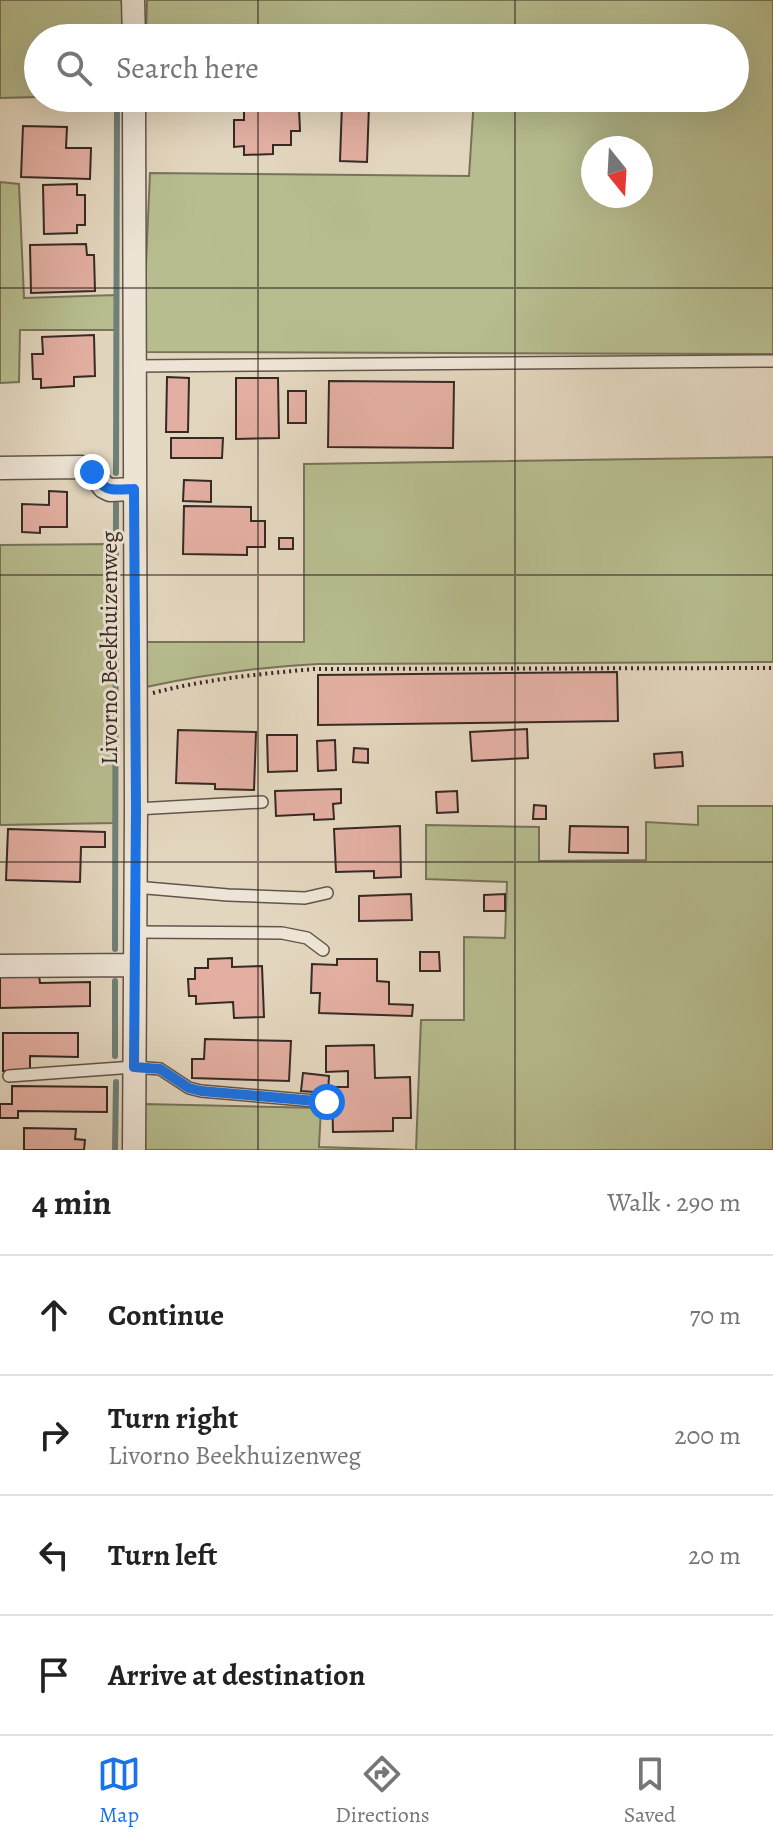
<!DOCTYPE html>
<html lang="en">
<head>
<meta charset="utf-8">
<style>
  :root { --surface:#fff; --page:#f2f2f2; --text:#222; --muted:#767676; --line:#e0e0e0; --accent:#1a73e8 }
  body { margin:0; font-family:Alegreya,serif; background:var(--page); color:var(--text) }
  .compass { position:absolute; left:581px; top:136px; width:72px; height:72px; border-radius:50%; background:var(--surface); box-shadow:0 8px 32px #0002; rotate:162deg }
  .stop { position:absolute; width:24px; height:24px; margin:-18px; border:6px solid #1a73e8; border-radius:50%; background:#fff }
  .stop.end { background:#1a73e8; border-color:#fff; box-shadow:0 2px 8px #0008 }
  .list { margin:0; padding:0; list-style:none }
  h2 { display:flex; justify-content:space-between; align-items:center; height:104px; margin:0; padding:0 32px; font-size:34px }
  h2 small { font-size:26px; font-weight:400; color:var(--muted) }
  .list li { display:grid; grid-template-columns:52px 1fr auto; gap:24px; align-items:center; box-sizing:border-box; height:120px; padding:0 32px; border-top:2px solid var(--line) }
  .list b { display:block; font-size:30px; white-space:nowrap }
  .list p { margin:0; font-size:26px; white-space:nowrap; color:var(--muted) }
  .list em { font-size:26px; font-style:normal; color:var(--muted) }
  .icon { flex:none; width:44px; height:44px; fill:none; stroke:currentColor; stroke-width:2; stroke-linecap:round; stroke-linejoin:round }
  .map { position:relative; flex:none; width:773px; height:1150px; overflow:hidden }
  .search { position:absolute; background:var(--surface); box-shadow:0 8px 32px #0002; left:24px; right:24px; top:24px; height:88px; display:flex; align-items:center; gap:20px; box-sizing:border-box; padding:0 28px; border-radius:44px; color:var(--muted); font-size:30px }
  .sheet { height:584px; background:var(--surface) }
  nav { display:flex; justify-content:space-around; align-items:center; box-sizing:border-box; height:112px; border-top:2px solid var(--line); background:var(--surface); font-size:22px; color:var(--muted) }
  nav a { display:grid; justify-items:center; gap:4px }
  nav .on { color:var(--accent) }
  .map>svg:first-child { display:block }
</style>
</head>
<body>
<div class="map">
<svg width="773" height="1150" viewBox="0 0 773 1150">
  <rect width="100%" height="100%" fill="#e3d6be"/>
  <filter id="stains"><feTurbulence type="fractalNoise" baseFrequency=".0025" numOctaves="4"/><feColorMatrix values="0 0 0 0 .2 0 0 0 0 .09 0 0 0 0 .02 0 0 0 .5 -.17"/></filter>
  <radialGradient id="worn" r=".72"><stop offset=".6" stop-color="#630" stop-opacity="0"/><stop offset="1" stop-color="#630" stop-opacity=".3"/></radialGradient>
  <path fill="#b7bd8f" stroke="#77745a" stroke-width="2" fill-rule="evenodd" d="M0,0H126V38H38V97L0,98Z
    M147,0H773V354L144,352L146,264L150,173L469,176L474,98H735V38H146ZM593,148H641V196H593Z
    M0,182L19,184L24,298L116,295V330H20L19,382L0,383Z
    M773,457V662L318,664C260,667 202,675 146,687L147,642H304V464Z
    M115,544V823L0,825V545Z
    M698,806H773V1150H416L421,1020H464V937L505,938L507,882L426,879V825L539,827V861L646,860V822L698,825Z
    M143,1104L321,1108L319,1147L414,1150H142Z"/>
  <g fill="none" stroke-linecap="round" stroke-linejoin="round">
    <path stroke="#6f8078" stroke-width="6" d="M116,473L117,98
      M115,949L116,503
      M115,1056V981
      M115,1150L116,1082"/>
  </g>
  <path fill="#e3afa2" stroke="#372a25" stroke-width="2" d="M342,104L369,105L367,162L340,161Z
    M299,108L300,131H291V145H273V154L244,155V146L234,147V120H244V109Z
    M23,126L67,127L66,148H91L90,179L21,177Z
    M77,184V195H85V225H77V233L44,234L43,185Z
    M86,244L87,255H94L95,291L31,293L30,245Z
    M94,335L95,376L74,377V386L41,388V379H33L32,354H43L42,337Z
    M167,377L189,378L188,432H166Z
    M236,378H278L279,438L236,439Z
    M329,381L454,382L453,448L328,447Z
    M288,391H306V423H288Z
    M171,438H223L222,458H171Z
    M184,480L211,481V502L183,501Z
    M49,491L67,492V527H40V533L22,532V504L49,505Z
    M184,506L251,507V521H265V547H247V555L183,554Z
    M279,538H293V549H279Z
    M617,672L618,721L318,725V675Z
    M527,729L528,758L472,761L470,732Z
    M178,730L256,732L254,790L215,789V784L176,783Z
    M267,735H297V771L268,772Z
    M335,740L336,770L318,771L317,741Z
    M354,748L368,749V763L353,762Z
    M682,752L683,766L655,768L654,754Z
    M341,789V803L333,804L334,819L314,820V814L276,816L275,791Z
    M457,791L458,812L437,813L436,792Z
    M534,805L546,806V819H533Z
    M400,826L401,877L374,878V871L336,872L334,829Z
    M570,826L628,827V853L569,852Z
    M8,829L105,832V847H81L80,882L6,880Z
    M411,894L412,920L359,921V896Z
    M505,894V911H484V895Z
    M420,952H439L440,971H420Z
    M232,958V967L262,966L264,1017L234,1018L233,1002L196,1004V996H189L188,979H195V968H208V959Z
    M337,959H377V981L389,982V1004L413,1005L412,1016L319,1013L320,993H311L312,964L337,965Z
    M39,975L40,983L90,982V1006L0,1008V976Z
    M3,1033H78V1057L30,1056V1071H3Z
    M205,1039L291,1041L289,1081L192,1078V1059H204Z
    M374,1045L375,1078L410,1077L411,1118H393V1131L333,1132L332,1087H348V1071L326,1072V1046Z
    M303,1073L329,1076L328,1093L301,1091Z
    M12,1086L107,1087V1112L18,1111V1118H0V1104H12Z
    M24,1128L76,1129L75,1139L85,1140L84,1150H24Z"/>
  <g fill="none" stroke-linecap="round" stroke-linejoin="round">
    <g stroke="#62554b" stroke-width="14">
      <path id="service" d="M135,366L773,361
        M136,809L262,802
        M135,887L228,895L305,898L327,893
        M135,932L282,933L307,938L323,950
        M9,1076L134,1067L160,1069L189,1088L201,1091L327,1102"/>
    </g>
    <g stroke="#62554b" stroke-width="25">
      <path id="minor" d="M133,0L134,38
        M0,468L81,467L92,472L104,487L110,490L134,489
        M0,966L135,965
        M134,1150L136,809L134,98"/>
    </g>
    <path stroke="#372a25" stroke-width="4" stroke-dasharray="2 4" stroke-linecap="butt" d="M153,693C206,679 260,674 314,669L773,668"/>
    <use href="#service" stroke="#ede4d5" stroke-width="11"/>
    <use href="#minor" stroke="#ede4d5" stroke-width="22"/>
  </g>
  <g fill="none" stroke-linecap="round" stroke-linejoin="round">
    <path stroke="#1a73e8" stroke-width="10" d="M92,472C105,493 111,490 134,489L136,809L134,1067L160,1069L189,1088L201,1091L327,1102"/>
  </g>
  <path fill="none" stroke="#372a25" stroke-width="2" stroke-opacity="0.55" d="M258,0V38M515,0V38M258,98V1150M515,98V1150M0,288H773M0,575H773M0,862H773"/>
  <g text-anchor="middle" stroke-width="6" stroke-linejoin="round" paint-order="stroke">
    <g font-size="24" fill="#372a25" stroke="#ede4d5">
      <text transform="translate(109 648) rotate(-90)" y="8">Livorno Beekhuizenweg</text>
    </g>
  </g>
  <rect width="100%" height="100%" filter="url(#stains)"/>
  <rect width="100%" height="100%" fill="url(#worn)"/>
</svg>
<svg class="compass" viewBox="-18 -18 36 36"><path d="M0-13l5 13h-10z" fill="#e53935"/><path d="M0 13l5-13h-10z" fill="#767676"/></svg>
<div class="stop" style="left:327px;top:1102px"></div>
<div class="stop end" style="left:92px;top:472px"></div>
<div class="search"><svg class="icon" aria-label="search" viewBox="0 0 24 24"><circle cx="10" cy="10" r="6"/><path d="M15 15l6 6"/></svg>Search here</div>
</div>
<section class="sheet">
<h2>4 min<small>Walk · 290 m</small></h2>
<ul class="list">
<li><svg class="icon" aria-label="ahead" viewBox="0 0 24 24"><path d="M12 20V5M6 11l6-6 6 6"/></svg><div><b>Continue</b></div><em>70 m</em></li>
<li><svg class="icon" aria-label="right" viewBox="0 0 24 24"><path d="M7 20v-9h11M14 6l5 5-5 5"/></svg><div><b>Turn right</b><p>Livorno Beekhuizenweg</p></div><em>200 m</em></li>
<li><svg class="icon" aria-label="left" viewBox="0 0 24 24"><path d="M17 20v-9H6M10 6l-5 5 5 5"/></svg><div><b>Turn left</b></div><em>20 m</em></li>
<li><svg class="icon" aria-label="arrive" viewBox="0 0 24 24"><path d="M6 21V4h12l-3 4 3 4H6"/></svg><div><b>Arrive at destination</b></div></li>
</ul>
</section>
<nav>
<a class="on"><svg class="icon" aria-label="map" viewBox="0 0 24 24"><path d="M3 6l6-2 6 2 6-2v14l-6 2-6-2-6 2zM9 4v14M15 6v14"/></svg>Map</a>
<a><svg class="icon" aria-label="directions" viewBox="0 0 24 24"><path d="M12 3l9 9-9 9-9-9zM9 14v-3h6M13 9l2 2-2 2"/></svg>Directions</a>
<a><svg class="icon" aria-label="saved" viewBox="0 0 24 24"><path d="M7 4h10v16l-5-4-5 4z"/></svg>Saved</a>
</nav>
</body>
</html>
